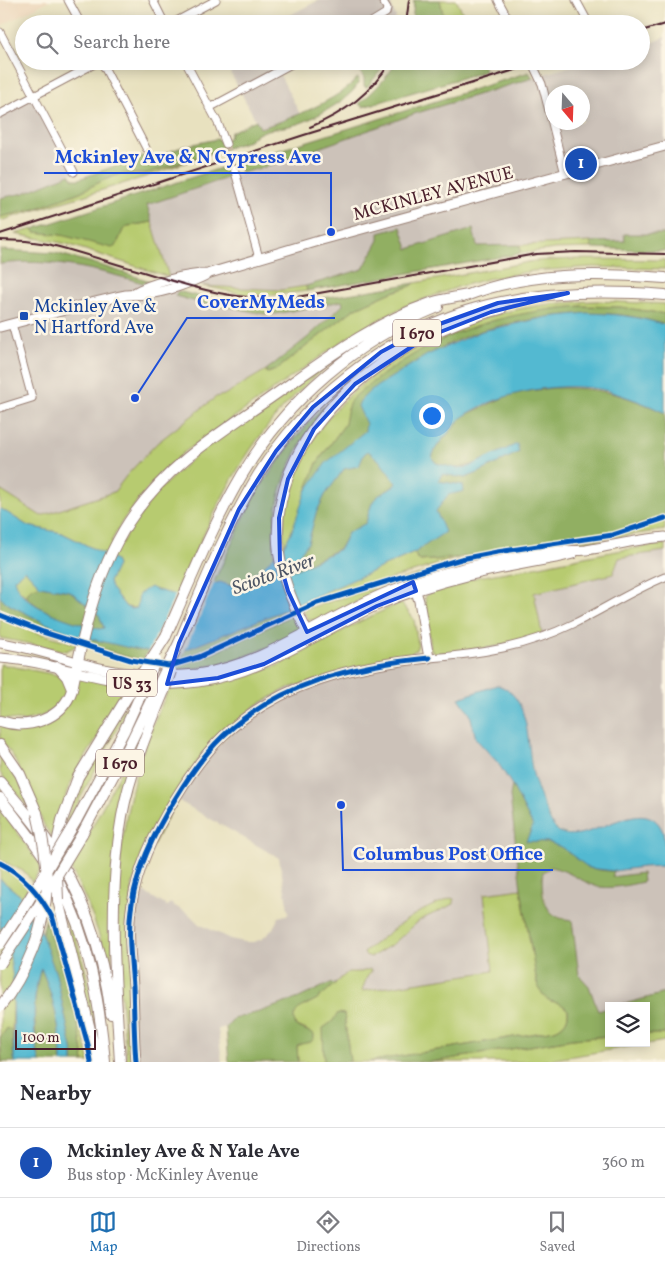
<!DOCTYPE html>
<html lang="en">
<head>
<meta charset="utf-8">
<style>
  :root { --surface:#fff; --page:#f2f2f3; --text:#2b2b33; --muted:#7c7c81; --line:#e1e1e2; --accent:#1f6fb2 }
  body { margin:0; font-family:Vollkorn,serif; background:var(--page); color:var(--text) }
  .controls { position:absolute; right:15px; bottom:15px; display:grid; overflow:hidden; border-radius:0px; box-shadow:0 2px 12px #0003 }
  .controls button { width:45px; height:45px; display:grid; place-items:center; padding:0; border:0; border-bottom:1px solid var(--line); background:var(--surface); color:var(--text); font:25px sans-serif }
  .compass { position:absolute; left:545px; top:85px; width:45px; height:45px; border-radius:50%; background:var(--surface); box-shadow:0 2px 12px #0003; rotate:161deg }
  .scale { position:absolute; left:15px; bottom:12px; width:81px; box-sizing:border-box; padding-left:5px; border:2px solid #4a1f2b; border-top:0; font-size:14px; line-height:18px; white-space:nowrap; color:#4a1f2b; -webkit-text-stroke:4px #fcf5e5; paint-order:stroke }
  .you { position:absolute; left:431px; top:415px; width:18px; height:18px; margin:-12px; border:4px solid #fff; border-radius:50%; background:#1a73e8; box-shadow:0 0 0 8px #1a73e833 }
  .badge { display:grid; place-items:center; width:32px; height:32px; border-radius:50%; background:var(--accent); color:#fff; font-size:16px; font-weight:700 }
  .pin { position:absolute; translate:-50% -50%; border:2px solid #fff; box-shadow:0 1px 5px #0006 }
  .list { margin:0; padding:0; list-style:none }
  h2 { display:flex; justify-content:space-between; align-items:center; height:65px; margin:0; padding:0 20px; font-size:21px }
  h2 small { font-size:16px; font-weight:400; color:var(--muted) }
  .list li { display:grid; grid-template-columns:32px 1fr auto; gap:15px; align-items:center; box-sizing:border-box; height:70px; padding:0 20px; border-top:1px solid var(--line) }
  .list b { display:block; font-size:19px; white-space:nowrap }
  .list p { margin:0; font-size:16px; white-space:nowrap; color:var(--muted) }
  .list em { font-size:16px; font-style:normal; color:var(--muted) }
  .icon { flex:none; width:28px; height:28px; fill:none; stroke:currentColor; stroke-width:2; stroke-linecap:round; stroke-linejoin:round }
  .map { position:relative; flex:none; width:665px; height:1062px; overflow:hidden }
  .search { position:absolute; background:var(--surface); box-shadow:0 2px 12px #0003; left:15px; right:15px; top:15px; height:55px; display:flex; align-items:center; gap:12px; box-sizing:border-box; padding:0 18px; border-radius:28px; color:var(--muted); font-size:19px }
  .sheet { height:135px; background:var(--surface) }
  nav { display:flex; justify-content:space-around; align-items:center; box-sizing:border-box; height:70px; border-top:1px solid var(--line); background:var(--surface); font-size:14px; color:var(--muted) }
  nav a { display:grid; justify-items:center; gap:2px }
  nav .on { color:var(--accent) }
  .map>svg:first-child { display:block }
</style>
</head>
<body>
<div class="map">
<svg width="665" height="1062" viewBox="0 0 665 1062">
  <rect width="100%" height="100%" fill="#fcf5e5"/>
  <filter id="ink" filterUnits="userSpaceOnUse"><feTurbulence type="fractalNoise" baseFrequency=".02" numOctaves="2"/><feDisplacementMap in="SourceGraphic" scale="10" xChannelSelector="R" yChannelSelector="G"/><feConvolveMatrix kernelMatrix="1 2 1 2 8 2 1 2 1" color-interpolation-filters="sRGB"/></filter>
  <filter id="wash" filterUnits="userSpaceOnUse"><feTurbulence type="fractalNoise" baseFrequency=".0096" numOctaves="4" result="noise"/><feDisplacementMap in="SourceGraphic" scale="20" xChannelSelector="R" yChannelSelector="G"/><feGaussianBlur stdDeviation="1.12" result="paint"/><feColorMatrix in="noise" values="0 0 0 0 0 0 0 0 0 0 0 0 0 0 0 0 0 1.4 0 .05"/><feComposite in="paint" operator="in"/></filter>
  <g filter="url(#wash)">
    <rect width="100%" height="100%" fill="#e8e1bf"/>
    <path fill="#edd7bb" d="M0,0H50L0,26Z"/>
    <path fill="#ccc2b9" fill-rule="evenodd" d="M319,0H393L391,5L396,17L394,24H273Z
      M665,37V234H624L625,241L477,246L473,229L408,249L401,227L379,240L363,269L306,286L281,290L203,286L169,277L147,205L230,177L265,167L417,113L544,74L589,61H641V47ZM552,92H582V122H552Z
      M224,61H297L278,71L300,114L285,121L260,128Z
      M34,96L74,172L24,193L0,198V114Z
      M14,262L54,263L94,269L143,283L150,281L178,291L176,296L212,306L230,307L263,314H276L342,301L343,305L307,338L266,370L224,395L216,397L157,443L127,475L114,492L40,516L0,490V264Z
      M665,551V839L663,831L586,833L575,835L561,832L553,825L534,778L531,754L497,685L459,698L470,714L476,739L498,763L512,785L510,796L521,889L484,894L493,971L361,992L367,977L371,974L370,969L361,972L350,971L336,983L328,984L299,998L259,1012L233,1019L226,1027L218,1029L222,1062H133L132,885L167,906L170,903L190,915L199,924L230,939L245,942H254L262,939L272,930L279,917L289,914L279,858L172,797L255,706L288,688L412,656L493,647L542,634L534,593L613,574L619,558Z
      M665,866V993L617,1006H609V1008L598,1011L589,986L579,975L572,920L556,916L547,908L542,885L543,872L550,867L565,870L596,886L620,877H612L614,871L642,867Z"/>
    <path fill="#b7cb6f" stroke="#80754d" d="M440,0H456L469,24H445Z
      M213,153L145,177L0,221V217L36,209L80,192L104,180L121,174L142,175Z
      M152,222L169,277L67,244L15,234L33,229L35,232L61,235L116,246L123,230L128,226Z
      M591,242V245L592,248L555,249L518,254L521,250L519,245Z
      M575,259L665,260V269L593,267L533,271L487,279L461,286L405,306L357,331L183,453L151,484L123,520L111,542L120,546L129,530L158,491L197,454L332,359L333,360C308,382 284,404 264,431C226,480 202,539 176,595L157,590L137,608L126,607L111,588L109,582L117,565L114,559L62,533L28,526L0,508V490L41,516L114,492L127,475L157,443L216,397L224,395L266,370L268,373L276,370L354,309L392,292L411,286L415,283L534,261Z
      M203,286L281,290L306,286L307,291L274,295H247Z
      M597,301L665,304V314L620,307L581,306L553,309L492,321L451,335L426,347L380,376L350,401L345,424L317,463L291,533L284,546C284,532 283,518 286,504C305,404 408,341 499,314C531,305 564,302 597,301Z
      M323,407L324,409C289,456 271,497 274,558C265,566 244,585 231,585C223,585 222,581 213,584L254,496L293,441Z
      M665,520V530L629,535L471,562L397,584L393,582L477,557L534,547L609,537Z
      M665,544V551L619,558L613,574L534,593L542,634L493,647L436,654L431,650L425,598L430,591C461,578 497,574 530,568C575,559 620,549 665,544Z
      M414,553L417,558L420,561L458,558L316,602L229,642L181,662L185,650L284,610Z
      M25,570L40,586C33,588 28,588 27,597L15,586L14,579Z
      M392,585L317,621L308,619L303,610L373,588L375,590Z
      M398,604H402L414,619L418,645L416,650L412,652V656L288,688L255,706L199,758L132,885L133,1062H127C123,1015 117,968 117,921C117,860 127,791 149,734C155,719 162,704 169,689L216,683L277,666L363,620Z
      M293,615L300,629L298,632C254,655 226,666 177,670L179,665L214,653Z
      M0,619L25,629L77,644L74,647L66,651L0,638Z
      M0,664L62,676L68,686L65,697L49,712L42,716L23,721L0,718Z
      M82,678L128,686L79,768L67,791L54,840L45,827L13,756L0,739V725L47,721L79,679Z
      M124,708L127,710L63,831L77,786Z
      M141,733L143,734L123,802L110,974C101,936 88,901 70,867L90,831Z
      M0,749L15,771L31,810L0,773Z
      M0,808L42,867L32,882L25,872L0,860Z
      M0,867L19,877L28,888L22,897L0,879Z
      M521,889L537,983L568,1010C569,1020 564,1026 555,1030L367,1062H350L344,1014L324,1028V1062H298L297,1046L301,1044L307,1030L296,1026L293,1021L294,1015L297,1010L317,999L348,972H361L370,969L372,971L367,977L362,991L493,971L484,894Z
      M451,898L454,899V904L420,920L393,944L371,957L365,955L364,953L366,950C381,940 393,928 408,919C421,910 436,904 451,898Z
      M62,905C82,946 91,989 97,1034H95Z
      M47,910L59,941L90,1062H84C79,1013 61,967 45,921Z
      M0,925C18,955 13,998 12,1031L7,1029L0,1038L2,1062H0Z
      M646,1034H665V1041L537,1062H431L572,1039L609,1036V1043H646Z"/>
    <path fill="#91af62" stroke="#6e6746" d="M414,0H440L445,24H412Z
      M353,61H386L382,69L367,87L364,86V78Z
      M397,61H447L448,63L452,61H481L485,69L482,72L363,107L359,104C374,91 387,78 397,61Z
      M529,72L533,78L417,113L265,167L241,173L238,163Z
      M357,78L359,79C359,95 316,117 303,122C284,130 264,125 249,141L148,173L120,174L104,180L80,192L35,209L0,217V198L24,193L70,174L73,179H79L142,156L155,157L184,146L217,139L222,142L229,138L231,132L256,120L260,128C286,121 341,99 357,78Z
      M227,166L230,177L147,205L152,222L128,226L123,230L116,246L112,248L61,235L35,232L33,229Z
      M401,227L408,249L473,229L477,246L519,245L521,250L518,254L307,291L306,286L363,269L379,240V233Z
      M624,234H665V251L592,248L591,245V242L625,241Z
      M0,250L55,253L90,262L150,281L143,283C95,269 49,258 0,264Z
      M415,283L411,286L392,292L354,309L276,370L267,373L266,370L307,338L343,305L342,301L276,314H263L230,307L212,306L175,296L178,291C217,301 247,308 287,304Z
      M581,306L620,307L665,314V325C617,309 579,312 530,320C514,323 497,326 481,331C454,340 428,354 403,370C388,380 373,388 360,401L366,424V431L306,491L317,463L345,424L348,406L350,401C363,388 378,378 392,368C452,327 510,312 581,306Z
      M552,388C597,387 624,394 665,413V517L606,535L536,544L458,558L420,561L417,558L414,553L444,532L436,511L448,495L463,485L438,481L442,474L465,478L478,473L519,452L516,445C496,454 450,483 432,458L435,449L463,416L514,393Z
      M368,451L379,460L396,482C392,491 380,492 374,500C370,506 368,516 366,523L348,533L340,548L295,570H291L290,566L308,543L316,513L325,495L344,469L359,466L364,454Z
      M40,586L70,591L99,615L104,628L99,629C74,622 46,616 27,597C28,588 33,588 40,586Z
      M0,597L10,605L45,623L75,635L148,651L143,660L127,657L29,626L0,614Z
      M512,785L533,826L526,841C538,841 550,841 561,847C584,860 583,871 614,871L612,877L642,873L643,882C628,885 610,890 595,886C579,880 569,871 551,867L543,872C541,886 542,908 556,916C560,919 567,919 572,920L579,975L589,986L598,1011L609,1008V1036L572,1039L431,1062H367L555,1030C564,1026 569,1020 568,1010C555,995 548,1011 537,983L521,889L510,796Z
      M45,921C62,967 79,1013 84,1062H73V1053L56,974L41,936Z
      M41,968C54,998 61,1029 61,1062H40L39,1059C34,1029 32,997 41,968Z
      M336,983C330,988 324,994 317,999C306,1006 288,1009 296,1026L314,1034V1038L311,1042L301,1044L297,1046L298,1062H229L226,1027L233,1019L259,1012L299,998L328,984Z
      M665,993V1034H646V1006H617Z
      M338,1013L344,1014L350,1062H324L323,1028L332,1022Z
      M7,1028L12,1031L14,1062H2L0,1038Z"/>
    <path fill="#53b9d1" stroke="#4e6c7e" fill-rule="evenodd" d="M587,313C616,314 637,316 665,325V413C647,404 628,397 608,391C564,380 502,391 464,416C459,419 455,425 451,430C443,439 435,446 432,458L436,463L455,468L468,467L517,444L519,452L478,473L465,478L442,474L438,481L463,485L464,491L448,495L436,511L445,532L414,553L284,610L185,650L165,653L138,650L75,635L45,623L10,605L0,597V508L28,526L62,533L114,559L117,565L109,582L111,588L126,607L132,609L137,608L139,594L150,587L157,590L176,595L220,582L231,586L240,583L261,569L284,546L291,533L306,491L326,463L365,431L366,424L358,406L360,401L371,390L427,355L482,331L547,317ZM368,451L379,460L396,483C392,491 380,492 374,500C370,506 368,516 366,523L348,533L340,549L295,570H291L290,566L308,543L316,513L325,495L344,469L359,466L364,454ZM25,570L40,586L70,591L99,615L104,628L99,629C74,622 20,608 14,579Z
      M497,685C533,695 526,750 534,778C537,789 547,814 552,824C575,862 644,783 663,832C665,842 665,856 665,866L642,867L614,871L589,868L561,847L548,842L526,841L533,826L512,785L498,763L476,739L470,714L459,698Z
      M0,879L22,897L34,913L56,974L73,1053V1062H61C61,1029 54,998 41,968C32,993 32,1037 40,1062H14L13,979L9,949L0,925Z"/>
    <path fill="#e8e1bf" d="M215,581L184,653L165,655L147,654L177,592Z"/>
  </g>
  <g filter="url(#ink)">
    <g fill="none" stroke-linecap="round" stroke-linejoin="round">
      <path stroke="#c8baa1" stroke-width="7" stroke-dasharray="7 3.5" stroke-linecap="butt" d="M226,144L234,168"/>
      <g stroke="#998075" stroke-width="9">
        <path id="minor" d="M68,0L81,24
          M153,0L165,24
          M498,0L511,24
          M576,0L589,24
          M171,24L216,0
          M368,24L386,13L387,8L382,0
          M0,32L74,172
          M101,61L146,148
          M185,61L218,123L226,144
          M531,61L542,84L565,174
          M209,108L297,61
          M0,114L100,61
          M234,168L259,258
          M0,408L32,398L12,324
          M429,658C480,654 526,647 573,624C604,609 633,590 665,577"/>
      </g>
      <g stroke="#998075" stroke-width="11">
        <path id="major" d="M134,293C150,283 188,274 207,274
          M0,327C42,316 84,304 126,295C133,294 138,295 145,294C164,293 193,282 210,273L318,241L665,146
          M0,643C39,648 75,664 114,671C141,675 170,677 197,674C267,664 323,618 387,592C442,570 502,558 560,551C569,550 578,551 586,550C613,546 638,539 665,537
          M0,658C49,661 96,681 145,684C163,686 181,684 198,682C266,673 318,631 378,605C437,580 499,568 561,557L573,554
          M136,1062C134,1037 134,1012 133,986C131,959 127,931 132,903C138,865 155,831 175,799C189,776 204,754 223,736C279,683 355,665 429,658L419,601L413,582"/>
      </g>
      <g stroke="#998075" stroke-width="12">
        <path id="highway" d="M463,297C526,271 599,273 665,278
          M307,632C293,603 280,576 278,543C271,424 397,334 501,309
          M166,636C190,582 212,526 242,475C287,399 357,340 438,307
          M179,643C203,586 226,528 258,475C305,400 382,339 466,311C529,291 599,290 665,295
          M58,667L67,677L72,689
          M0,721C27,730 62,720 72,690C84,629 98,564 135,513C170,464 214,437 263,403C317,366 369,324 431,303C443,299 456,297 468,295
          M0,745L20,774L37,813
          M0,782C15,800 32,819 46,839C83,891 103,951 111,1014
          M0,798C21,825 43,852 59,882C89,939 99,999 105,1062
          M76,821L124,731L143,689
          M82,834L127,750L156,690
          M57,843L62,820L78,777L132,689
          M58,900L98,1062
          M120,1062C115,980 108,898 122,816C130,773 147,732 164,691"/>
      </g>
      <use href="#minor" stroke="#fff" stroke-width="7"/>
      <use href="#major" stroke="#fff" stroke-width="9"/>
      <use href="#highway" stroke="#fff" stroke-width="10"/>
      <path stroke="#4a1f2b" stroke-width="2" d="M406,24L409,0
        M641,31L665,24
        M310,127C345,113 371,93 391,61
        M0,234L304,135L544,61
        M0,240L26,241L48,244C79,252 109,262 140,271C194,288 240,303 297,297L536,254L576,252L665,254"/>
      <g stroke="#998075" stroke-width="12" stroke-linecap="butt">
        <path id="highway-bridge" d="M132,689L166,636
          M143,689L156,660
          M156,690L179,643
          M164,691L171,671
          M57,876L58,900
          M0,944L28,901L76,821
          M0,964L36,910L82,834
          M0,1007C26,974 45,928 47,886C47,861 43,837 37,813"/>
      </g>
      <use href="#highway-bridge" stroke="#fff" stroke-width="10"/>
      <g stroke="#fcf5e5" stroke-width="8">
        <path id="cycleway" d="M0,615L43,632L131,660L169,666L199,657L317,603L434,567L461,559L497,552L613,535L665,518
          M0,863C23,874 41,896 53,919L88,1045L91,1062
          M136,1062C134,1037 134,1012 133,986C131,959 127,931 132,903C138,865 155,831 175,799C189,776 204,754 223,736C279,683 355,665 429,658"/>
      </g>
      <use href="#cycleway" stroke="#0057b8" stroke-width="5"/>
    </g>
  </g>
  <path fill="#1d4ed8" fill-opacity="0.2" stroke="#1d4ed8" stroke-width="4" stroke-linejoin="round" d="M568,293L491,312L425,338L355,384L314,429L288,479L279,518L280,563L288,591L307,632L413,582L416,591L377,606L264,664L218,678L167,684L179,643L239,509L276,451L313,407L381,352L420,331L498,303Z"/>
  <rect fill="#1a4fb4" stroke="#fcf5e5" stroke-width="2" x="19" y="311" width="10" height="10" rx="2.5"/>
  <g text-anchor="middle" stroke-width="5" stroke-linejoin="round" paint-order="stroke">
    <g fill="#fcf5e5" stroke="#7f5f63" stroke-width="1">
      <rect x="393" y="319.5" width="48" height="27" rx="4"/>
      <rect x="107" y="669.5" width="50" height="27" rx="4"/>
      <rect x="96" y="749.5" width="48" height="27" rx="4"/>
    </g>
    <g font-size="16" font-weight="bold" fill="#4a1f2b">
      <text x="417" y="339">I 670</text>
      <text x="132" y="689">US 33</text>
      <text x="120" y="769">I 670</text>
    </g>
    <g font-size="18" fill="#4a1f2b" stroke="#fcf5e5">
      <text transform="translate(433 193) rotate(-15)" y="6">MCKINLEY AVENUE</text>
    </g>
    <g font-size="18" fill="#164399" stroke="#fcf5e5" text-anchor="start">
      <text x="34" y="312">Mckinley Ave &amp;<tspan x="34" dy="21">N Hartford Ave</tspan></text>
    </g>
    <g font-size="19" font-style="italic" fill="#4d5565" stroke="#fcf5e5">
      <text transform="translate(273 573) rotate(-20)" y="7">Scioto River</text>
    </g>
  </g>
  <path fill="none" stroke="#1d4ed8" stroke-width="2" d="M331 232L331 173H44M135 398L187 318H335M341 805L343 870H553"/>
  <g fill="#1d4ed8" stroke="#fcf5e5" stroke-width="2">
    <circle cx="331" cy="232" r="5"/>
    <circle cx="135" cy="398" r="5"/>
    <circle cx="341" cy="805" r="5"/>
  </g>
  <g font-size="19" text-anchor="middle" font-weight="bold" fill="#1d4ed8" stroke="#fcf5e5" stroke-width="5" stroke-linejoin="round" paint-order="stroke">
    <text x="188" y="163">Mckinley Ave &amp; N Cypress Ave</text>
    <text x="261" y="308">CoverMyMeds</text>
    <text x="448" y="860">Columbus Post Office</text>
  </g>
</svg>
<div class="controls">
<button><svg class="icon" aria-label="layers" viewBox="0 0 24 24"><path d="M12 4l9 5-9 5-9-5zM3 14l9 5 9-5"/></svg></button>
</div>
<svg class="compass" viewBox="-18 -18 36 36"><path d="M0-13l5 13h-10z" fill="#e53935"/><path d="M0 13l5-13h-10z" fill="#7c7c81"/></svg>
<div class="scale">100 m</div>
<div class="you"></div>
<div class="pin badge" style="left:581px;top:164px;background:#1a4fb4">1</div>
<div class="search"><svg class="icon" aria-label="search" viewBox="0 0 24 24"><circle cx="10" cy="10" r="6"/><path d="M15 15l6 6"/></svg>Search here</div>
</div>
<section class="sheet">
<h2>Nearby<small></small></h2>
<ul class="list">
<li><span class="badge" style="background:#1a4fb4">1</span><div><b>Mckinley Ave &amp; N Yale Ave</b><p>Bus stop · McKinley Avenue</p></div><em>360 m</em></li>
</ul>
</section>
<nav>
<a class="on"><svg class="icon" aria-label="map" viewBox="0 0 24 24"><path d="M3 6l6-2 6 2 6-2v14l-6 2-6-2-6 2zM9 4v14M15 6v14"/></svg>Map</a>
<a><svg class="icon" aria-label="directions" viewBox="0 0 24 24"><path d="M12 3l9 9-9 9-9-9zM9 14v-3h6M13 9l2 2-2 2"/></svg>Directions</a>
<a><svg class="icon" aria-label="saved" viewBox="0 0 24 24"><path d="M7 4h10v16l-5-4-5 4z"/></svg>Saved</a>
</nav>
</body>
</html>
